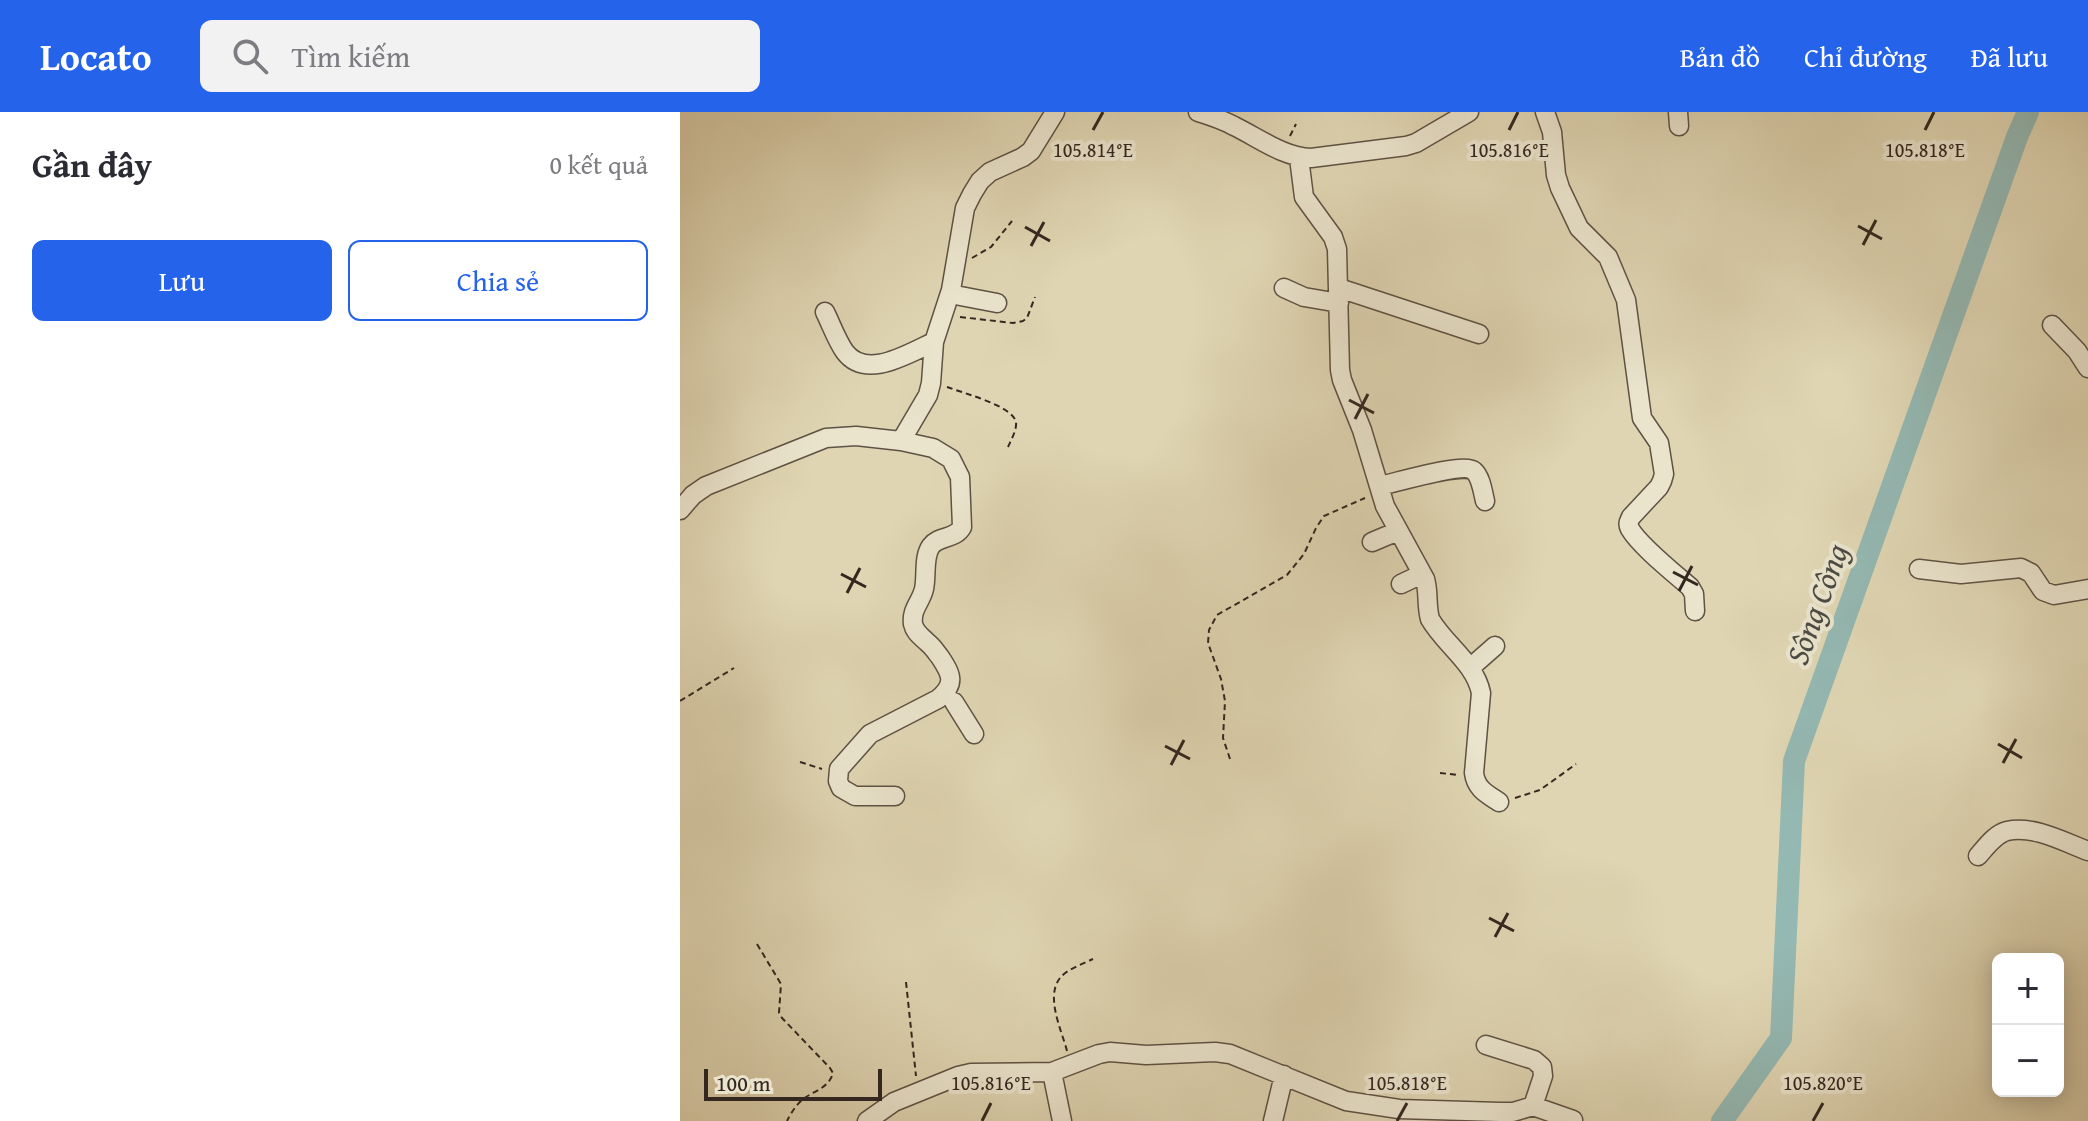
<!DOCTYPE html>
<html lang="vi">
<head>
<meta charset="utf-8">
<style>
  :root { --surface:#fff; --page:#f2f2f3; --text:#2b2b33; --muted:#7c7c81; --line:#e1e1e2; --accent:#2563eb }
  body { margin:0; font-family:"Gentium Book Plus",serif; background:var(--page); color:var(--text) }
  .controls { position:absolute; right:24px; bottom:24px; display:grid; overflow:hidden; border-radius:12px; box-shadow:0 4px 20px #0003 }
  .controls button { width:72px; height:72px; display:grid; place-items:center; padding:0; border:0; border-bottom:2px solid var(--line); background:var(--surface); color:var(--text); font:40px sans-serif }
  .scale { position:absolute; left:24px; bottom:20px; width:178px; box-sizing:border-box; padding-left:8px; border:4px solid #342720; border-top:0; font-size:22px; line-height:28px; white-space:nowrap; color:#342720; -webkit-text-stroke:6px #eae4cd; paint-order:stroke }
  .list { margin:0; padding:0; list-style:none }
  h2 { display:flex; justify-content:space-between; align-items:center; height:104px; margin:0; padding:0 32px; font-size:34px }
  h2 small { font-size:26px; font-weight:400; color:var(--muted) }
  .actions { display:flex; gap:16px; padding:24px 32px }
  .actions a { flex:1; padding:18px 0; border:2px solid var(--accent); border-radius:12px; text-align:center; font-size:28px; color:var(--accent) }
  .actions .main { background:var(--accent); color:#fff }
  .icon { flex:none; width:44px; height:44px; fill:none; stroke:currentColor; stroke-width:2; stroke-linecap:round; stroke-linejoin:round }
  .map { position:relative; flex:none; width:1408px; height:1009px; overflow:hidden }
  header { display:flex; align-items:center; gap:48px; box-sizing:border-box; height:112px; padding:0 40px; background:var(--accent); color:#fff }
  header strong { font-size:38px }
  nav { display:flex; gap:44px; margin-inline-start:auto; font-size:28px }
  .search { width:560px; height:72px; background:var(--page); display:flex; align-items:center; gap:20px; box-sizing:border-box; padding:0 28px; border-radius:12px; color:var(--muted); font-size:30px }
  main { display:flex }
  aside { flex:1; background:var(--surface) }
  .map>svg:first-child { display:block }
</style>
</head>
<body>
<header>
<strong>Locato</strong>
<div class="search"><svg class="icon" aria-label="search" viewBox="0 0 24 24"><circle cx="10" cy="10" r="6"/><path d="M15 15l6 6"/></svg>Tìm kiếm</div>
<nav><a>Bản đồ</a><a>Chỉ đường</a><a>Đã lưu</a></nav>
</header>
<main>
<aside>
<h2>Gần đây<small>0 kết quả</small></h2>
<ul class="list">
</ul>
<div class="actions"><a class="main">Lưu</a><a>Chia sẻ</a></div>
</aside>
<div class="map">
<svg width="1408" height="1009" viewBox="0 0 1408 1009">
  <rect width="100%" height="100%" fill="#dfd5b2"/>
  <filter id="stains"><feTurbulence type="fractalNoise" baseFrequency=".0025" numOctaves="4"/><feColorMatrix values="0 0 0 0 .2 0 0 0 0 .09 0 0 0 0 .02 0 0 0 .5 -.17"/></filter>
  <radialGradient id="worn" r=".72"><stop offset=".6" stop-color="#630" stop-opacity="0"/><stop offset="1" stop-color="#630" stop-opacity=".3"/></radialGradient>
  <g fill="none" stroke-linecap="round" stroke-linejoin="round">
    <path stroke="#94b8b2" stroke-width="22" d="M1042,1009L1101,926L1114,649L1337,25L1348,0"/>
    <g stroke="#5f5244" stroke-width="21">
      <path id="minor" d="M518,0C531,4 543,8 554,14C579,26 603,45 631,46L726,34L736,31L789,0
        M865,0L872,20L876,63L880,76L899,116L928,145L946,188L962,306L979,331L984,362L982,369L979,375L951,405C949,410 947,411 950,417C960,434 994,461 1010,475L1014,482L1015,499
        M998,0L999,14
        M619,46L624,85L653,125L657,137L660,258L662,268L682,318L705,394L745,467C749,480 746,493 750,507C765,533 795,551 801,581L794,661C796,677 807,682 819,690
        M604,176L624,185L659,191
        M659,176L799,222
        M270,182L317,191
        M145,200C151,212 157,229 165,240C187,269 230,240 254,230
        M1372,213L1397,239L1408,256
        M221,329L248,283L251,271L254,230L271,178L285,96L292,82L300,69L310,60L343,45L351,39L375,0
        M699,374C715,371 784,350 794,359C801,365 803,381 805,389
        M0,398L13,383L26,374L146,326L176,324L221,329L253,336L271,347L280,365L282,415C275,428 259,423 251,434C243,445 247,464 244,477C241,490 231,497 233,512C235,521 241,524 248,531C253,535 256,540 260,545C272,563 276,572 258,587L190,622L159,657L158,669L161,676L175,684H215
        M692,430L718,419
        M1239,457L1281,462L1341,456L1351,461L1363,479L1374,483L1408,477
        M721,472L742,462
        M790,556L815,534
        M274,590L294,622
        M1298,744C1306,735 1315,722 1327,719C1354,713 1384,730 1408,739
        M372,960L382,1009
        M853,994L893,1008
        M187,1009L214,990L278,964L291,961L372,960L419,942L430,940L466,943L535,940L550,942L666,989L719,997L820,1000H833L853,994L863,964L862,955L854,948L806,933
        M593,1009L604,963"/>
    </g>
    <path stroke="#342720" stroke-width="2" stroke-dasharray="6 4" stroke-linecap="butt" d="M610,24L616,12
      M292,146L311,135L332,109
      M280,205L333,211L343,209L347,206L355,185
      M267,275C283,281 333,294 336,310C337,318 331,328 328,335
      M0,589L54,556
      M550,647L543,626L545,589L541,567L528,531L529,518L537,503L607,463L624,442L636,416L644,404L685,386
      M120,650L142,657
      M760,661L779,663
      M835,686L860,678L896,652
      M77,832L101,872L99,901L102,906L150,956L153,961C149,976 134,979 123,987C116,993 111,1001 107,1009
      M226,870L236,964
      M387,939C382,919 365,885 380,866C387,857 403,852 413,847"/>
    <use href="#minor" stroke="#eae4cd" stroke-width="18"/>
  </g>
  <path fill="none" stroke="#342720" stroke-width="3" d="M413,18L423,0M829,18L838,0M1245,18L1254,0M1178,114L1202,127M345,115L370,129M1183,133L1196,108M351,134L364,110M669,288L694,301M675,307L688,282M993,460L1018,473M161,462L186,475M999,479L1012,454M167,481L180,456M1318,632L1342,646M485,634L510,647M1323,651L1336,627M491,653L504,628M809,806L834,819M815,825L828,801M302,1009L311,991M717,1009L727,991M1133,1009L1143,991"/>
  <g text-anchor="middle" stroke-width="8" stroke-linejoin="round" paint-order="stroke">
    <g font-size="32" font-style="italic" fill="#4c4b44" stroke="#eae4cd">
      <text transform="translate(1137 492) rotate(-70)" y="11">Sông Công</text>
    </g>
  </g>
  <g font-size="20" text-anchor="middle" fill="#342720" stroke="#eae4cd" stroke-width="8" stroke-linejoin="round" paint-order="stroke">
    <text x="413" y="45">105.814°E</text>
    <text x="829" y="45">105.816°E</text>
    <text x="1245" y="45">105.818°E</text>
    <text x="311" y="978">105.816°E</text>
    <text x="727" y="978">105.818°E</text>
    <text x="1143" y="978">105.820°E</text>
  </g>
  <rect width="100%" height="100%" filter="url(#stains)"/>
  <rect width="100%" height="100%" fill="url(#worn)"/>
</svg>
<div class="controls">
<button>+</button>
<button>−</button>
</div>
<div class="scale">100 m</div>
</div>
</main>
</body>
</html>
